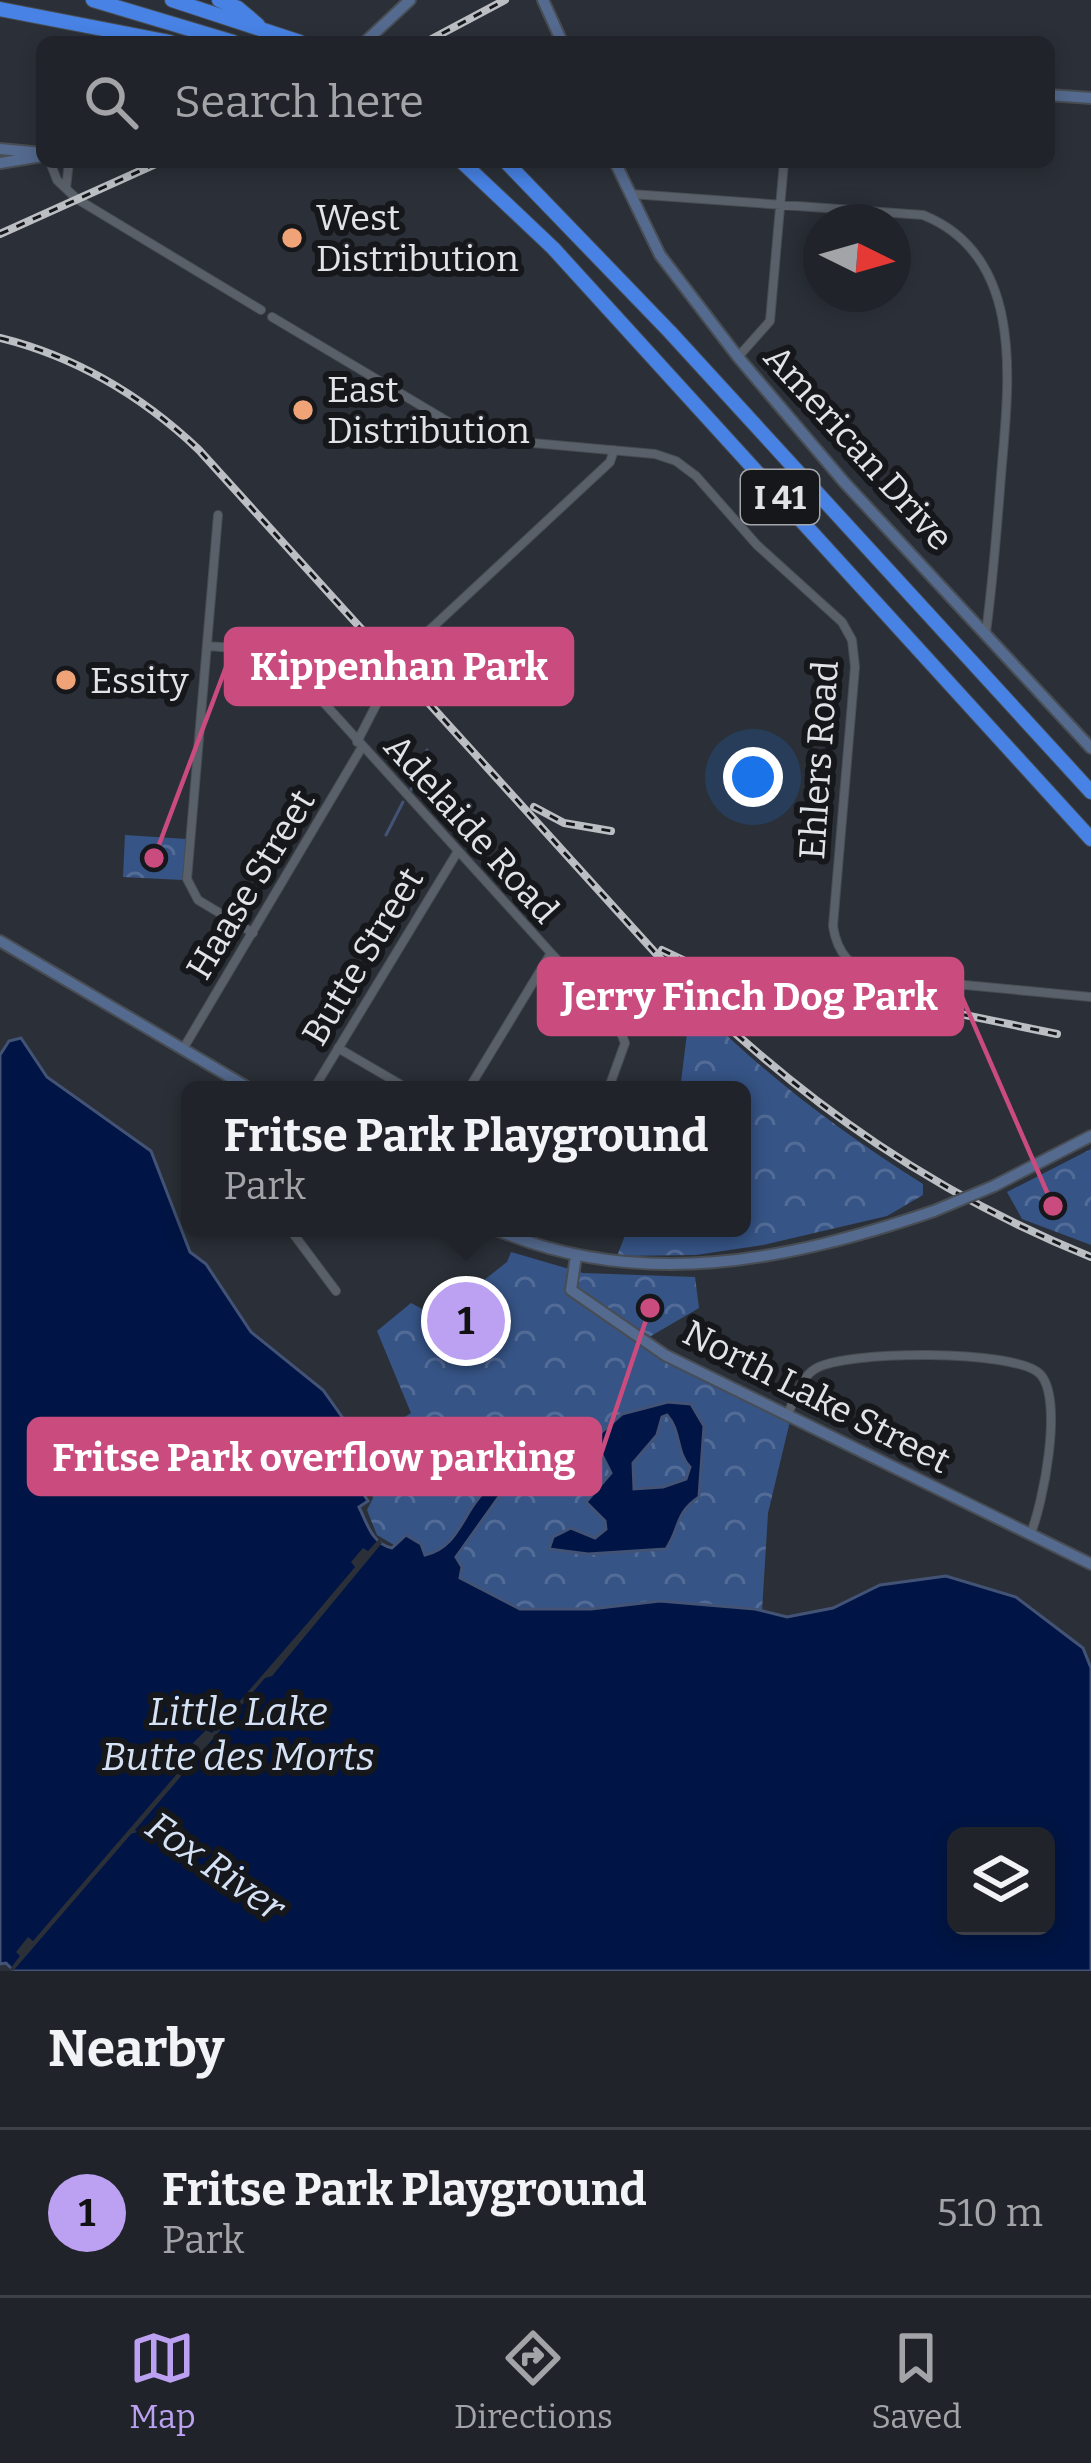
<!DOCTYPE html>
<html lang="en">
<head>
<meta charset="utf-8">
<style>
  :root { --surface:#20242a; --page:#282c32; --text:#f1f3f6; --muted:#a2a4a8; --line:#3d4147; --accent:#bca0f2 }
  body { margin:0; font-family:Bitter,serif; background:var(--page); color:var(--text) }
  .controls { position:absolute; right:36px; bottom:36px; display:grid; overflow:hidden; border-radius:18px; box-shadow:0 6px 18px #0003 }
  .controls button { width:108px; height:108px; display:grid; place-items:center; padding:0; border:0; border-bottom:3px solid var(--line); background:var(--surface); color:var(--text); font:60px sans-serif }
  .compass { position:absolute; left:803px; top:204px; width:108px; height:108px; border-radius:50%; background:var(--surface); box-shadow:0 6px 18px #0003; rotate:95deg }
  .you { position:absolute; left:753px; top:777px; width:42px; height:42px; margin:-30px; border:9px solid #fff; border-radius:50%; background:#1a73e8; box-shadow:0 0 0 18px #1a73e833 }
  .badge { display:grid; place-items:center; width:78px; height:78px; border-radius:50%; background:var(--accent); color:#111; font-size:39px; font-weight:700 }
  .pin { position:absolute; translate:-50% -50%; border:6px solid #fff; box-shadow:0 3px 12px #0006 }
  .popup { position:absolute; left:181px; top:1081px; width:570px; height:156px; box-sizing:border-box; display:grid; place-content:center; border-radius:18px; background:var(--surface); filter:drop-shadow(0 3px 9px #0005); font-size:39px; white-space:nowrap; color:var(--muted) }
  .popup b { font-size:45px; color:var(--text) }
  .popup::after { content:''; position:absolute; left:50%; top:100%; margin-left:-24px; border:24px solid transparent; border-top-color:var(--surface) }
  .list { margin:0; padding:0; list-style:none }
  h2 { display:flex; justify-content:space-between; align-items:center; height:156px; margin:0; padding:0 48px; font-size:51px }
  h2 small { font-size:39px; font-weight:400; color:var(--muted) }
  .list li { display:grid; grid-template-columns:78px 1fr auto; gap:36px; align-items:center; box-sizing:border-box; height:168px; padding:0 48px; border-top:3px solid var(--line) }
  .list b { display:block; font-size:45px; white-space:nowrap }
  .list p { margin:0; font-size:39px; white-space:nowrap; color:var(--muted) }
  .list em { font-size:39px; font-style:normal; color:var(--muted) }
  .icon { flex:none; width:66px; height:66px; fill:none; stroke:currentColor; stroke-width:2; stroke-linecap:round; stroke-linejoin:round }
  .map { position:relative; flex:none; width:1091px; height:1971px; overflow:hidden }
  .search { position:absolute; background:var(--surface); box-shadow:0 6px 18px #0003; left:36px; right:36px; top:36px; height:132px; display:flex; align-items:center; gap:30px; box-sizing:border-box; padding:0 42px; border-radius:18px; color:var(--muted); font-size:45px }
  .sheet { height:324px; background:var(--surface) }
  nav { display:flex; justify-content:space-around; align-items:center; box-sizing:border-box; height:168px; border-top:3px solid var(--line); background:var(--surface); font-size:33px; color:var(--muted) }
  nav a { display:grid; justify-items:center; gap:6px }
  nav .on { color:var(--accent) }
  .map>svg:first-child { display:block }
</style>
</head>
<body>
<div class="map">
<svg width="1091" height="1971" viewBox="0 0 1091 1971">
  <defs>
    <pattern id="forest-crowns" width="20" height="18" patternUnits="userSpaceOnUse" patternTransform="scale(3)"><rect width="20" height="18" fill="#365486"/><path d="M2 6a3 3 0 1 1 6 0M12 15a3 3 0 1 1 6 0" fill="none" stroke="#536c97"/></pattern>
  </defs>
  <rect width="100%" height="100%" fill="#2b3038"/>
  <path fill="url(#forest-crowns)" d="M125,835L186,839L183,880L123,877Z
    M691,1001C764,1074 836,1129 923,1184V1195L887,1216L763,1245L696,1255L617,1256L628,1228H742V1090H680Z
    M1091,1149V1245L1022,1219L1007,1192Z
    M511,1252L583,1273L695,1277L699,1308L639,1343L677,1368L790,1421L768,1513L762,1611L660,1601L591,1609H520L421,1561L377,1535L367,1510L373,1498L364,1444L411,1413L377,1331L411,1303L437,1317L507,1262Z"/>
  <path fill="#001545" stroke="#435376" stroke-width="3" fill-rule="evenodd" d="M21,1038L47,1077L151,1151L190,1252L206,1264L251,1332L323,1390L362,1445L364,1462L348,1484L353,1494L361,1490L368,1501L359,1507C367,1523 372,1544 392,1548L406,1535L421,1544L425,1555C453,1549 460,1524 475,1503C497,1473 522,1440 555,1422L560,1428L540,1450L565,1453L566,1467L538,1466L513,1477L456,1557L462,1567L460,1578L520,1609H591L660,1601L755,1609L787,1617L833,1608L880,1585L946,1576L1016,1597L1083,1648L1091,1668V1971H14L6,1963L0,1964V1055L9,1041ZM956,1836H1046V1926H956Z
    M668,1402L691,1404L704,1426L699,1497C674,1514 681,1527 666,1549L588,1554L549,1549L553,1537L571,1528L595,1538L606,1529L605,1521L586,1502L611,1473L597,1445L598,1435L622,1414ZM667,1415C681,1430 676,1453 690,1467L686,1479L663,1487L634,1489L633,1463L657,1435L662,1417Z"/>
  <path fill="#2b3038" d="M379,1539L382,1543L272,1676L265,1678L135,1830L137,1832L131,1834L13,1971L10,1969L20,1956L16,1952L28,1937L33,1941L176,1775L172,1770L194,1742L206,1730L212,1733L312,1618L355,1567L351,1562L363,1548L368,1551Z"/>
  <g fill="none" stroke-linecap="round" stroke-linejoin="round">
    <path stroke="#435376" stroke-width="3" d="M411,790L427,750
      M386,835L403,802"/>
    <g stroke="#484d53" stroke-width="10">
      <path id="street" d="M50,162L57,180L77,199L261,310
        M66,188L69,162
        M631,194L923,215C1028,257 1008,388 1001,476C997,528 993,581 986,632
        M272,317L467,433L499,440L655,454L676,461L696,476L757,545L842,622L852,640L855,667L833,926C837,954 852,970 880,977L1091,997
        M738,357L770,321L784,162
        M218,515L187,879L198,900L253,933
        M207,646L262,650L286,661L619,1028L625,1043L608,1090
        M407,651L610,462L614,450
        M357,742L390,678
        M338,1048L410,1090
        M183,1049L362,747
        M313,1090L458,851
        M468,1090L551,953
        M289,1228L336,1291
        M787,1416C794,1401 800,1378 815,1369C844,1350 1016,1349 1040,1374C1064,1399 1043,1505 1030,1535"/>
    </g>
    <g stroke="#484d53" stroke-width="14">
      <path id="secondary" d="M543,0L562,42
        M365,42L410,0
        M1049,95L1091,98
        M0,149L42,153
        M615,162L660,255L738,357L844,482L1091,748
        M0,163L42,156
        M0,941L252,1090
        M994,1186L1091,1136
        M492,1228C640,1292 787,1261 934,1211
        M576,1256L571,1290L665,1355L1091,1564"/>
    </g>
    <g stroke="#484d53" stroke-width="16">
      <path id="highway" d="M93,0L233,42
        M172,0L300,42
        M219,0L238,8L258,25
        M0,9L170,42
        M462,162L553,248L1091,839
        M506,162L670,332L1091,792"/>
    </g>
    <use href="#street" stroke="#5a6069" stroke-width="8"/>
    <use href="#secondary" stroke="#546a8e" stroke-width="10"/>
    <use href="#highway" stroke="#4782e4" stroke-width="14"/>
    <g stroke="#bbbfc4" stroke-width="8">
      <path id="rail" d="M426,42L505,0
        M0,234L160,162
        M0,338C77,357 142,396 199,450L689,990C808,1106 937,1195 1091,1257
        M534,807L564,823L611,831
        M662,950L698,967L771,975L1057,1034"/>
    </g>
    <use href="#rail" stroke="#15171b" stroke-width="3" stroke-dasharray="9" stroke-linecap="butt"/>
    <g stroke="#484d53" stroke-width="14" stroke-linecap="butt">
      <path id="secondary-bridge" d="M934,1211L994,1186"/>
    </g>
    <use href="#secondary-bridge" stroke="#546a8e" stroke-width="10"/>
  </g>
  <g fill="#efa377" stroke="#15171b" stroke-width="4.5">
    <circle cx="292" cy="238" r="12"/>
    <circle cx="303" cy="410" r="12"/>
    <circle cx="66" cy="680" r="12"/>
  </g>
  <g text-anchor="middle" stroke-width="12" stroke-linejoin="round" paint-order="stroke">
    <rect fill="#15171b" stroke="#a3a6aa" stroke-width="3" x="741" y="470" width="78" height="54" rx="9"/>
    <g font-size="33" font-weight="bold" fill="#e0e3e8">
      <text x="780" y="509">I 41</text>
    </g>
    <g font-size="36" fill="#e0e3e8" stroke="#15171b" text-anchor="start">
      <text x="316" y="230">West<tspan x="316" dy="41">Distribution</tspan></text>
      <text x="327" y="402">East<tspan x="327" dy="41">Distribution</tspan></text>
      <text x="90" y="693">Essity</text>
    </g>
    <g font-size="36" fill="#e0e3e8" stroke="#15171b">
      <text transform="translate(859 447) rotate(48)" y="13">American Drive</text>
      <text transform="translate(818 760) rotate(-86)" y="13">Ehlers Road</text>
      <text transform="translate(472 828) rotate(48)" y="13">Adelaide Road</text>
      <text transform="translate(250 884) rotate(-59)" y="13">Haase Street</text>
      <text transform="translate(362 956) rotate(-59)" y="13">Butte Street</text>
      <text transform="translate(817 1396) rotate(27)" y="13">North Lake Street</text>
    </g>
    <g font-size="39" font-style="italic" fill="#d5e1f4" stroke="#15171b">
      <text x="238" y="1725">Little Lake<tspan x="238" dy="45">Butte des Morts</tspan></text>
      <text transform="translate(216 1866) rotate(35)" y="14">Fox River</text>
    </g>
  </g>
  <path fill="none" stroke="#ca4b7e" stroke-width="4.5" d="M154 858L226 667M1053 1206L962 997M650 1308L600 1457"/>
  <g fill="#ca4b7e" stroke="#15171b" stroke-width="4.5">
    <circle cx="154" cy="858" r="12"/>
    <circle cx="1053" cy="1206" r="12"/>
    <circle cx="650" cy="1308" r="12"/>
  </g>
  <g fill="#ca4b7e" stroke="#ca4b7e" stroke-width="4.5">
    <rect x="226" y="629" width="346" height="75" rx="12"/>
    <rect x="539" y="959" width="423" height="75" rx="12"/>
    <rect x="29" y="1419" width="571" height="75" rx="12"/>
  </g>
  <g font-size="39" text-anchor="middle" font-weight="bold" fill="#fff">
    <text x="399" y="680">Kippenhan Park</text>
    <text x="750" y="1010">Jerry Finch Dog Park</text>
    <text x="314" y="1471">Fritse Park overflow parking</text>
  </g>
</svg>
<div class="controls">
<button><svg class="icon" aria-label="layers" viewBox="0 0 24 24"><path d="M12 4l9 5-9 5-9-5zM3 14l9 5 9-5"/></svg></button>
</div>
<svg class="compass" viewBox="-18 -18 36 36"><path d="M0-13l5 13h-10z" fill="#e53935"/><path d="M0 13l5-13h-10z" fill="#a2a4a8"/></svg>
<div class="you"></div>
<div class="pin badge" style="left:466px;top:1321px">1</div>
<div class="popup"><b>Fritse Park Playground</b>Park</div>
<div class="search"><svg class="icon" aria-label="search" viewBox="0 0 24 24"><circle cx="10" cy="10" r="6"/><path d="M15 15l6 6"/></svg>Search here</div>
</div>
<section class="sheet">
<h2>Nearby<small></small></h2>
<ul class="list">
<li><span class="badge">1</span><div><b>Fritse Park Playground</b><p>Park</p></div><em>510 m</em></li>
</ul>
</section>
<nav>
<a class="on"><svg class="icon" aria-label="map" viewBox="0 0 24 24"><path d="M3 6l6-2 6 2 6-2v14l-6 2-6-2-6 2zM9 4v14M15 6v14"/></svg>Map</a>
<a><svg class="icon" aria-label="directions" viewBox="0 0 24 24"><path d="M12 3l9 9-9 9-9-9zM9 14v-3h6M13 9l2 2-2 2"/></svg>Directions</a>
<a><svg class="icon" aria-label="saved" viewBox="0 0 24 24"><path d="M7 4h10v16l-5-4-5 4z"/></svg>Saved</a>
</nav>
</body>
</html>
